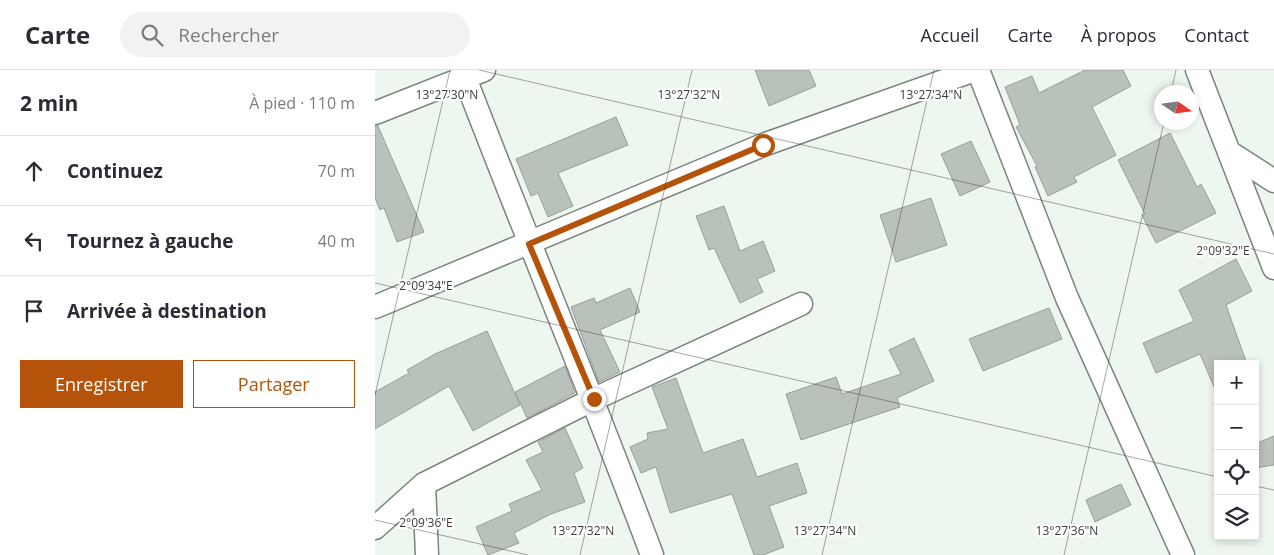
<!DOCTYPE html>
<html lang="fr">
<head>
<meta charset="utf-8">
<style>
  :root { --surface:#fff; --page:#f2f2f3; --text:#2b2b33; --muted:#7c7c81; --line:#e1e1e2; --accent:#b45309 }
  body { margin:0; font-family:"Open Sans",sans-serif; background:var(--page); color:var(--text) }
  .controls { position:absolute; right:15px; bottom:15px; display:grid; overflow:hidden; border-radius:0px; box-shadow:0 2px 8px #0003 }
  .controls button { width:45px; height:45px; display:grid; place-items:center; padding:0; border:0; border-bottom:1px solid var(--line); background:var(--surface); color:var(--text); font:25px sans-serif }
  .compass { position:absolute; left:779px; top:15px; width:45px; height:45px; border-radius:50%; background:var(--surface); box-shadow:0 2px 8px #0003; rotate:103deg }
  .stop { position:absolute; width:15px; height:15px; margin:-11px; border:4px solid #b45309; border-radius:50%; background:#fff }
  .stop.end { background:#b45309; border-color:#fff; box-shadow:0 1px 5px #0008 }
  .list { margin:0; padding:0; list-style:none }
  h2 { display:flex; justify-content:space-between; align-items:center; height:65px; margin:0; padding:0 20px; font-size:21px }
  h2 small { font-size:16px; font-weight:400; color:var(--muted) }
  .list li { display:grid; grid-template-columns:32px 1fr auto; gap:15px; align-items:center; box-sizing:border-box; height:70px; padding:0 20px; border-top:1px solid var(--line) }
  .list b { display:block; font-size:19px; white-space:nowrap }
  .list em { font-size:16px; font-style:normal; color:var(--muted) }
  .actions { display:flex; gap:10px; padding:15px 20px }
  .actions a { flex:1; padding:11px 0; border:1px solid var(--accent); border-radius:0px; text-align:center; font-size:18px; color:var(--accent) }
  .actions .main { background:var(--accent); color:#fff }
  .icon { flex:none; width:28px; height:28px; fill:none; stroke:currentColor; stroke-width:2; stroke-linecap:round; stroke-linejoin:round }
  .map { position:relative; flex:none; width:899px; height:485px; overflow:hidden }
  header { display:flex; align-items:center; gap:30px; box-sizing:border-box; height:70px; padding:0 25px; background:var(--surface); border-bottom:1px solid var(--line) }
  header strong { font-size:24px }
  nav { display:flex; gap:28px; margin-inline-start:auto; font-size:18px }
  .search { width:350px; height:45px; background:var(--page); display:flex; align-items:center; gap:12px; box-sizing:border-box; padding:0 18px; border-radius:28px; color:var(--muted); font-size:19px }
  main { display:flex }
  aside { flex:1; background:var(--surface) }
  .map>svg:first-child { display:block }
</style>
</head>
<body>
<header>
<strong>Carte</strong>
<div class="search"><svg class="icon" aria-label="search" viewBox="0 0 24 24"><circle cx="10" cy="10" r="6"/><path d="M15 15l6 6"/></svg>Rechercher</div>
<nav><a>Accueil</a><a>Carte</a><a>À propos</a><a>Contact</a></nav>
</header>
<main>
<aside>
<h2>2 min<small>À pied · 110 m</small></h2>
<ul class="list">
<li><svg class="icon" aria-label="ahead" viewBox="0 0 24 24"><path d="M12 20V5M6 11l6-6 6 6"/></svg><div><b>Continuez</b></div><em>70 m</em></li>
<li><svg class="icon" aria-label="left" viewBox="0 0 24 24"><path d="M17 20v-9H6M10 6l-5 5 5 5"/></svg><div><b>Tournez à gauche</b></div><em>40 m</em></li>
<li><svg class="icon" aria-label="arrive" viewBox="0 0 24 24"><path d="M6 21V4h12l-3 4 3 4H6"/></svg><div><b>Arrivée à destination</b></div></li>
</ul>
<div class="actions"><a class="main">Enregistrer</a><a>Partager</a></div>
</aside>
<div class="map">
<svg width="899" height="485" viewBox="0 0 899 485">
  <rect width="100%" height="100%" fill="#edf6ef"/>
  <path fill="#b9c1bb" stroke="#98a09b" d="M380,0H434L441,16L394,36Z
    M710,0H748L756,16L717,37L741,85L699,107L702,112L673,126L660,97L662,96L641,57L645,55L630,17L657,6L664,23Z
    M241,47L253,75L183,103L198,136L173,147L163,123L156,126L141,89Z
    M0,56H3L49,162L22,172L9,138L5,140L0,128Z
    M795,63L822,117L826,114L841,143L781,173L767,145L770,144L743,90Z
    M596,71L615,112L585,126L566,84Z
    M556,128L572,175L521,192L505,145Z
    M349,136L365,181L388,171L400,201L382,209L388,222L365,233L339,178L334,180L321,146Z
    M861,189L877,221L851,235L872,294H843V326L825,284L781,303L768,273L819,251L804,220Z
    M255,218L265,242L225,260L245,302L224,312L196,237L219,228L221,233Z
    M674,238L687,269L608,301L594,269Z
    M112,261L145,335L98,361L74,316L0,359V322L34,303L32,300L60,284Z
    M539,268L559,311L522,328L525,337L426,370L411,324L461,307L467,324L526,304L514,280Z
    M190,296L200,323L152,348L140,322Z
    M301,308L328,383L368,369L382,407L422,393L432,423L394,436L409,477L388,485H379L357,424L295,443L281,397L266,403L255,377L273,369L272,363L293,359L277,317Z
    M190,358L208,398L199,403L210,432L176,444L139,463L144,473L113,485L101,457L137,441L134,434L167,420L151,390L168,382L163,372Z
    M899,366V395L880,398V374Z
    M746,414L756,435L720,452L711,430Z"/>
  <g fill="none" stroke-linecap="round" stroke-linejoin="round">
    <g stroke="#7c847f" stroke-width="25">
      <path id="minor" d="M87,0C149,162 216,322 277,485
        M603,0L692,228L808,485
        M822,0L899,198
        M0,43L109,0
        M854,82L899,111
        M0,237L388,75L600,0
        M49,414L52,485
        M0,458L49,414L219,329L426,234"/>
    </g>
    <use href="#minor" stroke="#fff" stroke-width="22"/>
  </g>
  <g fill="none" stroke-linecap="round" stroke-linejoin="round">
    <path stroke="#b45309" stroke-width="6" d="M219,329L154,174L388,75"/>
  </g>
  <path fill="none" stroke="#393d3a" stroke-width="1" stroke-opacity="0.45" d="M104,0L899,184M796,22L801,0M0,213L843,407M0,325L75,0M880,416L899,420M0,450L153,485M205,485L317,0M447,485L559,0M689,485L789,52"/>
  <g font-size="12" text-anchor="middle" fill="#393d3a" stroke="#fff" stroke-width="4.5" stroke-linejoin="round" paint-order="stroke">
    <text x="72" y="29">13°27'30"N</text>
    <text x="314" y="29">13°27'32"N</text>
    <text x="556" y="29">13°27'34"N</text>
    <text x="848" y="185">2°09'32"E</text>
    <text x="51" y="220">2°09'34"E</text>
    <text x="51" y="457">2°09'36"E</text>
    <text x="208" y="465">13°27'32"N</text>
    <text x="450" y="465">13°27'34"N</text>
    <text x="692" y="465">13°27'36"N</text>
  </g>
</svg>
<div class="controls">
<button>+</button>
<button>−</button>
<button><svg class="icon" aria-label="locate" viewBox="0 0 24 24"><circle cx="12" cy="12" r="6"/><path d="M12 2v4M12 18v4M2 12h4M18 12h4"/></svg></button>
<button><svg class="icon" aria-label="layers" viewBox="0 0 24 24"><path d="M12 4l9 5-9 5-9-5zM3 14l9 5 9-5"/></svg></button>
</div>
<svg class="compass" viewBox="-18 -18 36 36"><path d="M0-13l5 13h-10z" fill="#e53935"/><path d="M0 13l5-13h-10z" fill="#7c7c81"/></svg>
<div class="stop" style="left:388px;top:75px"></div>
<div class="stop end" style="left:219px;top:329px"></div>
</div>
</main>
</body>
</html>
